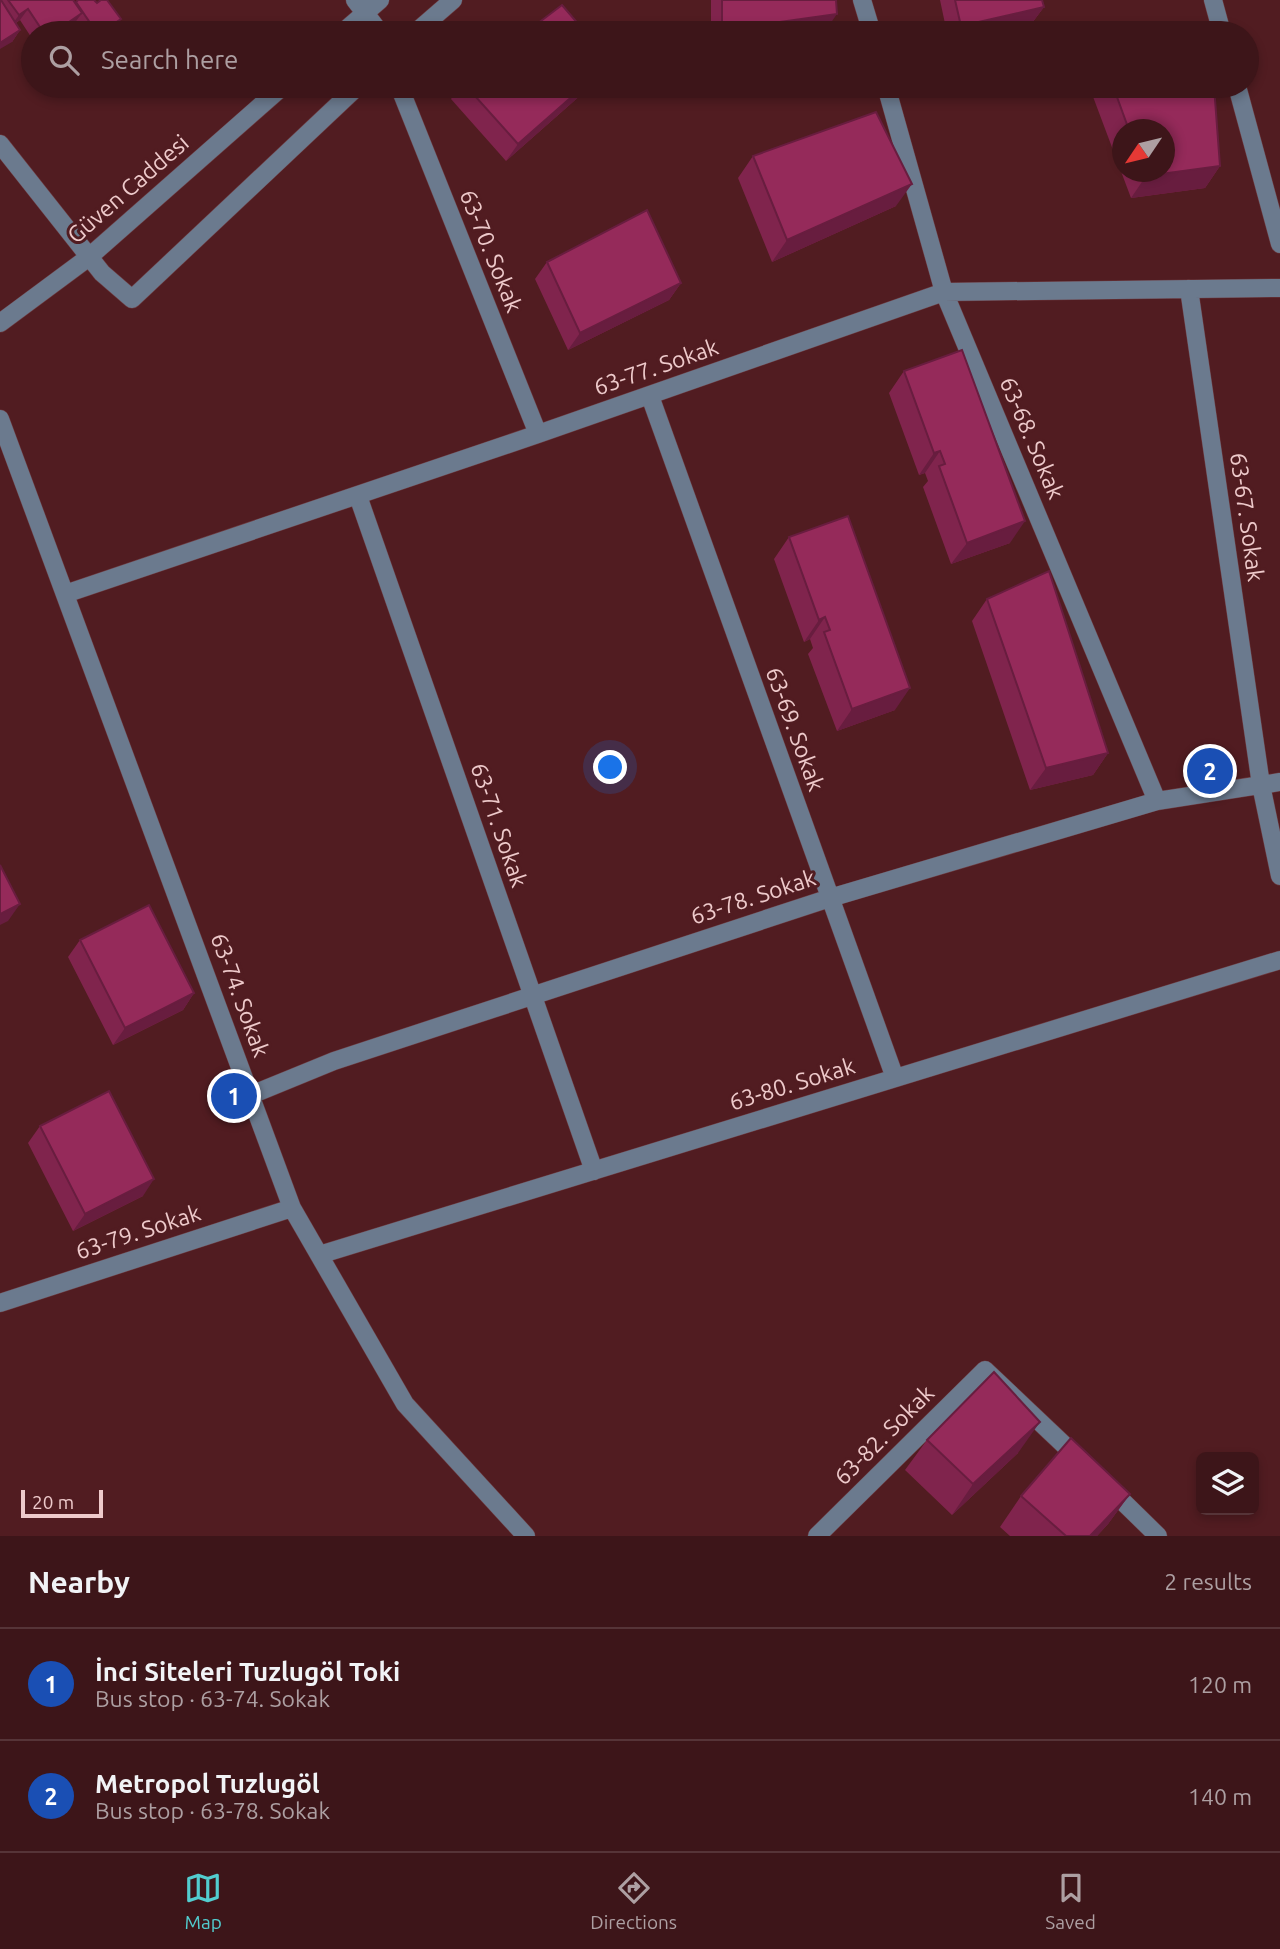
<!DOCTYPE html>
<html lang="en">
<head>
<meta charset="utf-8">
<style>
  :root { --surface:#3d1519; --page:#482226; --text:#f1f3f6; --muted:#ad9fa2; --line:#563438; --accent:#52cdcf }
  body { margin:0; font-family:Ubuntu,sans-serif; background:var(--page); color:var(--text) }
  .controls { position:absolute; right:21px; bottom:21px; display:grid; overflow:hidden; border-radius:10px; box-shadow:0 4px 10px #0003 }
  .controls button { width:63px; height:63px; display:grid; place-items:center; padding:0; border:0; border-bottom:2px solid var(--line); background:var(--surface); color:var(--text); font:35px sans-serif }
  .compass { position:absolute; left:1112px; top:119px; width:63px; height:63px; border-radius:50%; background:var(--surface); box-shadow:0 4px 10px #0003; rotate:235deg }
  .scale { position:absolute; left:21px; bottom:18px; width:82px; box-sizing:border-box; padding-left:7px; border:4px solid #eecacb; border-top:0; font-size:19px; line-height:24px; white-space:nowrap; color:#eecacb; -webkit-text-stroke:5px #511c21; paint-order:stroke }
  .you { position:absolute; left:611px; top:768px; width:24px; height:24px; margin:-18px; border:5px solid #fff; border-radius:50%; background:#1a73e8; box-shadow:0 0 0 10px #1a73e833 }
  .badge { display:grid; place-items:center; width:46px; height:46px; border-radius:50%; background:var(--accent); color:#fff; font-size:23px; font-weight:700 }
  .pin { position:absolute; translate:-50% -50%; border:4px solid #fff; box-shadow:0 2px 7px #0006 }
  .list { margin:0; padding:0; list-style:none }
  h2 { display:flex; justify-content:space-between; align-items:center; height:91px; margin:0; padding:0 28px; font-size:30px }
  h2 small { font-size:23px; font-weight:400; color:var(--muted) }
  .list li { display:grid; grid-template-columns:46px 1fr auto; gap:21px; align-items:center; box-sizing:border-box; height:112px; padding:0 28px; border-top:2px solid var(--line) }
  .list b { display:block; font-size:26px; white-space:nowrap }
  .list p { margin:0; font-size:23px; white-space:nowrap; color:var(--muted) }
  .list em { font-size:23px; font-style:normal; color:var(--muted) }
  .icon { flex:none; width:38px; height:38px; fill:none; stroke:currentColor; stroke-width:2; stroke-linecap:round; stroke-linejoin:round }
  .map { position:relative; flex:none; width:1280px; height:1536px; overflow:hidden }
  .search { position:absolute; background:var(--surface); box-shadow:0 4px 10px #0003; left:21px; right:21px; top:21px; height:77px; display:flex; align-items:center; gap:18px; box-sizing:border-box; padding:0 24px; border-radius:38px; color:var(--muted); font-size:26px }
  .sheet { height:315px; background:var(--surface) }
  nav { display:flex; justify-content:space-around; align-items:center; box-sizing:border-box; height:98px; border-top:2px solid var(--line); background:var(--surface); font-size:19px; color:var(--muted) }
  nav a { display:grid; justify-items:center; gap:4px }
  nav .on { color:var(--accent) }
  .map>svg:first-child { display:block }
</style>
</head>
<body>
<div class="map">
<svg width="1280" height="1536" viewBox="0 0 1280 1536">
  <rect width="100%" height="100%" fill="#511c21"/>
  <g fill="none" stroke-linecap="round" stroke-linejoin="round">
    <g stroke="#6d3b40" stroke-width="19">
      <path id="minor" d="M355,0L375,26L378,33
        M862,0L872,33
        M1213,0L1222,33
        M342,33L380,0
        M415,33L453,0
        M399,86L538,434
        M886,86L944,292L1157,801
        M1237,86L1280,244
        M0,144L102,273L132,299L358,86
        M1189,289L1261,785L1280,876
        M0,323L89,257L283,86
        M650,396L895,1078
        M0,419L292,1208L405,1404L526,1536
        M358,496L594,1171
        M65,594L538,434L944,292L1280,288
        M251,1095L334,1061L830,898L1157,801L1280,782
        M319,1255L1280,960
        M0,1303L292,1208
        M1108,1487L1158,1536
        M817,1536L985,1370L1080,1460"/>
    </g>
    <use href="#minor" stroke="#6b7a8e" stroke-width="18"/>
  </g>
  <path fill="#80244d" fill-rule="evenodd" d="M0,0H73L75,3L76,2L97,3L121,19L113,30L109,33H81L75,23L61,33H33V40L20,20L16,23L20,30L12,42Z
    M711,0H836L825,31L807,33H711Z
    M940,0H1042L1044,7L1032,23L990,33H947Z
    M460,86H591L506,161L451,99Z
    M1098,86H1214L1220,166L1205,188L1131,198L1092,94ZM1123,130H1165V172H1123Z
    M753,156L896,206L772,262L738,178Z
    M547,262L681,283L669,300L568,350L535,279Z
    M904,371L1010,543L951,564L923,487L928,481L925,473L919,475L889,393Z
    M789,537L895,710L837,731L808,654L813,648L810,639L804,642L774,559Z
    M987,599L1108,753L1093,775L1030,790L972,621Z
    M80,940L194,993L183,1010L113,1045L68,957Z
    M40,1126L143,1196L73,1231L28,1143Z
    M927,1440L1018,1453L952,1515L905,1470Z
    M1130,1494L1108,1524L1097,1536H1010L1000,1527L1021,1496Z"/>
  <path fill="#681d3f" d="M1044,7L1032,23L990,33H956L961,26Z
    M28,9L20,20L11,26L19,15Z
    M82,13L74,24L61,33H53Z
    M837,14L825,31L807,33H720L722,30Z
    M121,19L113,30L109,33H100Z
    M20,30L12,42L0,49V43Z
    M584,86H591L506,161L518,144Z
    M1220,166L1205,188L1131,198L1146,176Z
    M912,184L896,206L772,262L787,240Z
    M681,283L669,300L568,350L580,333Z
    M940,451L925,473L919,475L934,453Z
    M1025,521L1010,543L951,564L967,543Z
    M825,617L810,639L804,642L819,620Z
    M910,688L895,710L837,731L852,709Z
    M1108,753L1093,775L1030,790L1046,768Z
    M20,904L8,921L0,925V914Z
    M194,993L183,1010L113,1045L125,1028Z
    M154,1179L143,1196L73,1231L85,1214Z
    M1040,1422L1018,1453L952,1515L973,1484Z
    M1130,1494L1108,1524L1097,1536H1090Z"/>
  <path fill="#952a5a" stroke="#681d3f" stroke-width="2" d="M0,0H1L20,30L0,43Z
    M8,0H73L82,13L53,33H44L28,9L19,15Z
    M78,0H94L97,3L101,0H107L121,19L100,33H97L76,2Z
    M722,0H836L837,14L722,30Z
    M955,0H1042L1044,7L961,26Z
    M562,5L586,33H525Z
    M466,86H584L518,144Z
    M1113,86H1214L1220,166L1146,176L1145,172H1165V130H1129Z
    M876,112L912,184L787,240L753,156Z
    M647,210L681,283L580,333L547,262Z
    M962,350L1025,521L967,543L939,466L945,464L940,451L934,453L904,371Z
    M848,516L910,688L852,709L824,632L830,630L825,617L819,620L789,537Z
    M1049,571L1108,753L1046,768L987,599Z
    M0,865L20,904L0,914Z
    M149,905L194,993L125,1028L80,940Z
    M109,1091L154,1179L85,1214L40,1126Z
    M994,1372L1040,1422L973,1484L927,1440Z
    M1071,1438L1130,1494L1090,1536H1066L1021,1496Z"/>
  <g text-anchor="middle" stroke-width="6" stroke-linejoin="round" paint-order="stroke">
    <g font-size="23" fill="#eecacb" stroke="#511c21">
      <text transform="translate(128 189) rotate(-41)" y="8">Güven Caddesi</text>
      <text transform="translate(491 251) rotate(68)" y="8">63-70. Sokak</text>
      <text transform="translate(656 367) rotate(-19)" y="8">63-77. Sokak</text>
      <text transform="translate(1032 438) rotate(67)" y="8">63-68. Sokak</text>
      <text transform="translate(1247 517) rotate(82)" y="8">63-67. Sokak</text>
      <text transform="translate(795 729) rotate(70)" y="8">63-69. Sokak</text>
      <text transform="translate(499 825) rotate(71)" y="8">63-71. Sokak</text>
      <text transform="translate(753 897) rotate(-18)" y="8">63-78. Sokak</text>
      <text transform="translate(240 995) rotate(70)" y="8">63-74. Sokak</text>
      <text transform="translate(792 1084) rotate(-17)" y="8">63-80. Sokak</text>
      <text transform="translate(138 1232) rotate(-18)" y="8">63-79. Sokak</text>
      <text transform="translate(884 1435) rotate(-45)" y="8">63-82. Sokak</text>
    </g>
  </g>
</svg>
<div class="controls">
<button><svg class="icon" aria-label="layers" viewBox="0 0 24 24"><path d="M12 4l9 5-9 5-9-5zM3 14l9 5 9-5"/></svg></button>
</div>
<svg class="compass" viewBox="-18 -18 36 36"><path d="M0-13l5 13h-10z" fill="#e53935"/><path d="M0 13l5-13h-10z" fill="#ad9fa2"/></svg>
<div class="scale">20 m</div>
<div class="you"></div>
<div class="pin badge" style="left:234px;top:1096px;background:#1a4fb4">1</div>
<div class="pin badge" style="left:1210px;top:771px;background:#1a4fb4">2</div>
<div class="search"><svg class="icon" aria-label="search" viewBox="0 0 24 24"><circle cx="10" cy="10" r="6"/><path d="M15 15l6 6"/></svg>Search here</div>
</div>
<section class="sheet">
<h2>Nearby<small>2 results</small></h2>
<ul class="list">
<li><span class="badge" style="background:#1a4fb4">1</span><div><b>İnci Siteleri Tuzlugöl Toki</b><p>Bus stop · 63-74. Sokak</p></div><em>120 m</em></li>
<li><span class="badge" style="background:#1a4fb4">2</span><div><b>Metropol Tuzlugöl</b><p>Bus stop · 63-78. Sokak</p></div><em>140 m</em></li>
</ul>
</section>
<nav>
<a class="on"><svg class="icon" aria-label="map" viewBox="0 0 24 24"><path d="M3 6l6-2 6 2 6-2v14l-6 2-6-2-6 2zM9 4v14M15 6v14"/></svg>Map</a>
<a><svg class="icon" aria-label="directions" viewBox="0 0 24 24"><path d="M12 3l9 9-9 9-9-9zM9 14v-3h6M13 9l2 2-2 2"/></svg>Directions</a>
<a><svg class="icon" aria-label="saved" viewBox="0 0 24 24"><path d="M7 4h10v16l-5-4-5 4z"/></svg>Saved</a>
</nav>
</body>
</html>
